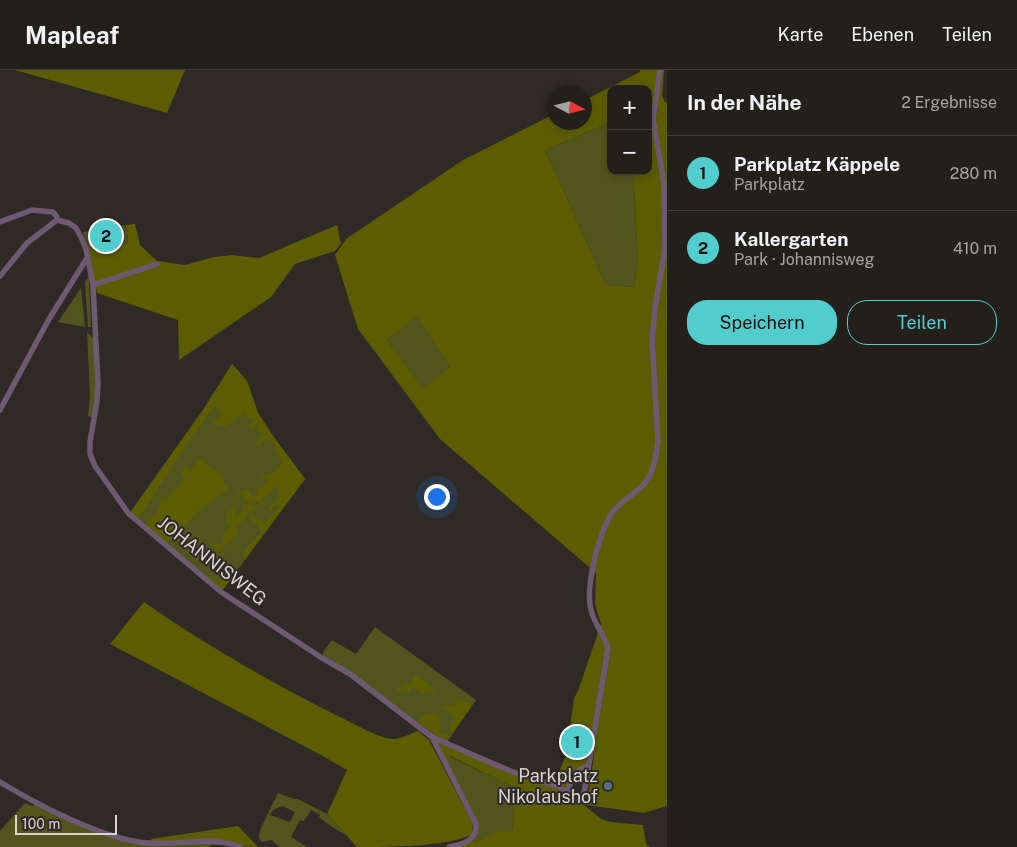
<!DOCTYPE html>
<html lang="de">
<head>
<meta charset="utf-8">
<style>
  :root { --surface:#23201c; --page:#2b2825; --text:#f1f3f6; --muted:#a3a3a3; --line:#403e3b; --accent:#52cdce }
  body { margin:0; font-family:"Public Sans",sans-serif; background:var(--page); color:var(--text) }
  .controls { position:absolute; right:15px; top:15px; display:grid; overflow:hidden; border-radius:10px; box-shadow:0 2px 8px #0003 }
  .controls button { width:45px; height:45px; display:grid; place-items:center; padding:0; border:0; border-bottom:1px solid var(--line); background:var(--surface); color:var(--text); font:25px sans-serif }
  .compass { position:absolute; left:547px; top:15px; width:45px; height:45px; border-radius:50%; background:var(--surface); box-shadow:0 2px 8px #0003; rotate:97deg }
  .scale { position:absolute; left:15px; bottom:12px; width:102px; box-sizing:border-box; padding-left:5px; border:2px solid #d7d4d2; border-top:0; font-size:14px; line-height:18px; white-space:nowrap; color:#d7d4d2; -webkit-text-stroke:4px #2f2a26; paint-order:stroke }
  .you { position:absolute; left:436px; top:426px; width:18px; height:18px; margin:-12px; border:4px solid #fff; border-radius:50%; background:#1a73e8; box-shadow:0 0 0 8px #1a73e833 }
  .badge { display:grid; place-items:center; width:32px; height:32px; border-radius:50%; background:var(--accent); color:#111; font-size:16px; font-weight:700 }
  .pin { position:absolute; translate:-50% -50%; border:2px solid #fff; box-shadow:0 1px 5px #0006 }
  .list { margin:0; padding:0; list-style:none }
  h2 { display:flex; justify-content:space-between; align-items:center; height:65px; margin:0; padding:0 20px; font-size:21px }
  h2 small { font-size:16px; font-weight:400; color:var(--muted) }
  .list li { display:grid; grid-template-columns:32px 1fr auto; gap:15px; align-items:center; box-sizing:border-box; height:75px; padding:0 20px; border-top:1px solid var(--line) }
  .list b { display:block; font-size:19px; white-space:nowrap }
  .list p { margin:0; font-size:16px; white-space:nowrap; color:var(--muted) }
  .list em { font-size:16px; font-style:normal; color:var(--muted) }
  .actions { display:flex; gap:10px; padding:15px 20px }
  .actions a { flex:1; padding:11px 0; border:1px solid var(--accent); border-radius:20px; text-align:center; font-size:18px; color:var(--accent) }
  .actions .main { background:var(--accent); color:#111 }
  .map { position:relative; flex:none; width:667px; height:777px; overflow:hidden }
  header { display:flex; align-items:center; gap:30px; box-sizing:border-box; height:70px; padding:0 25px; background:var(--surface); border-bottom:1px solid var(--line) }
  header strong { font-size:24px }
  nav { display:flex; gap:28px; margin-inline-start:auto; font-size:18px }
  main { display:flex }
  aside { flex:1; background:var(--surface) }
  .map>svg:first-child { display:block }
</style>
</head>
<body>
<header>
<strong>Mapleaf</strong>
<nav><a>Karte</a><a>Ebenen</a><a>Teilen</a></nav>
</header>
<main>
<div class="map">
<svg width="667" height="777" viewBox="0 0 667 777">
  <rect width="100%" height="100%" fill="#2f2a26"/>
  <path fill="#52541e" fill-rule="evenodd" d="M611,52V101H633L638,191L634,217L606,215L545,80Z
    M126,155L128,172L88,178L83,162Z
    M89,206L91,257H88L85,212Z
    M81,218L85,257L58,252Z
    M417,245L450,297L423,320L387,270Z
    M87,262L95,270L98,313L94,348L88,346L90,326Z
    M232,294L247,311L258,343L273,366L305,409L221,522L129,444L203,340Z
    M375,557L476,630L447,672L511,698L554,713L553,715L432,667L350,604L322,588L324,580L332,570L356,584Z
    M449,686L509,715L515,720L516,725L512,761L497,763L475,772L469,771L477,758L444,690Z
    M278,723L294,729H298L327,744L346,765C336,760 327,754 319,747L320,745L311,740L304,751L300,750L291,767L307,777H280L271,770L262,772L259,768L260,760ZM282,736L295,742L290,752L270,745L273,740Z
    M25,733L32,736L39,733L74,750L129,770L212,772L210,777H0V761Z"/>
  <path fill="#5b5d00" fill-rule="evenodd" d="M15,0H185L167,43Z
    M640,0H664L662,26L665,32H667V736L644,743L586,735L593,693L596,661L588,695L581,699L568,722L601,749L610,752L643,755L646,774L650,777H449L469,771L475,772L497,762L512,761L516,725L515,720L509,715L450,686L444,690L432,667L484,690L553,715L566,686L574,628L578,621L601,554L595,534L596,503L440,369L358,259L335,185L346,169L463,90L554,44V52H584L585,30L640,2ZM611,19H648V101H633L638,191L634,217L606,215L545,80L611,52ZM417,246L450,297L423,319L387,270Z
    M135,154L140,175L157,191L185,195L214,187L232,185L259,188L337,155L341,174L335,181L295,194L271,227L179,290L178,250L97,223L88,178L128,172L126,155Z
    M232,294L247,311L258,343L273,366L305,409L244,491C241,481 253,468 262,463L257,453L251,452L249,447L252,445L266,453L279,437L277,434L271,440L268,438L277,429V426L281,421L275,416L266,427H262V431L266,437L256,431L253,434L244,431L245,425L238,426V423L248,419L252,425L255,426L258,418C263,417 269,414 269,408L263,410L261,407L274,402L283,392L274,378L276,376L266,368L258,376L255,372L263,365L258,360L257,355L251,358L249,357V355L254,350L248,348L245,343L224,357L212,353L220,348L221,345L215,335L186,375L137,451L129,444L203,340Z
    M200,388L223,407L224,415L228,417L229,420L218,425L213,431L199,440L185,456H182L165,475L144,457L150,448H154L161,434L159,431L162,429L165,430L185,409L181,405L185,396L190,401Z
    M237,432L235,446L243,442V435L248,434L253,437L256,436L257,438L249,442L242,452L236,456L238,464L217,482L213,476L214,474H222L224,465L231,455L227,453V444Z
    M231,497L238,500L221,522L206,510L212,507L218,511L220,506Z
    M144,532C207,576 277,616 346,650C359,656 382,670 396,669C403,668 411,663 418,661L429,670L473,754L472,764C450,777 387,777 357,777L327,744L347,700L321,685L110,574Z
    M415,605C420,606 432,617 435,621L430,623L426,621L422,624L413,617L409,623L406,621H394L406,613L408,615L411,613Z
    M462,630L471,634V637L452,663L449,660L453,646L443,638L447,634L454,636L457,631Z
    M435,643L440,647L439,662L441,664L450,666L446,671L418,651L422,645Z
    M238,756L258,777L152,771L151,769Z"/>
  <g fill="none" stroke-linecap="round" stroke-linejoin="round">
    <path stroke="#6d5a72" stroke-width="5.5" d="M57,150L69,153L76,158L81,167L86,179L93,215L98,313L97,331L90,372V384L95,396L129,444L221,522L322,588L350,604L432,667L510,701L559,717L581,732L585,718L608,578C604,565 594,553 591,540C585,516 599,463 612,443C620,431 634,425 644,414C654,403 656,385 658,371L652,270L655,238L665,178L664,114L653,49L660,0
      M0,152L32,140L53,142L57,147V150
      M0,206L27,173L57,150
      M93,215L157,194
      M0,340L49,249L87,188
      M432,667L476,754C477,771 463,774 449,777
      M0,712C38,735 104,770 148,773C177,775 214,766 240,777
      M568,722C570,709 577,700 588,695"/>
  </g>
  <circle fill="#5c6f8a" stroke="#2f2a26" stroke-width="2" cx="608" cy="716" r="5"/>
  <g text-anchor="middle" stroke-width="4" stroke-linejoin="round" paint-order="stroke">
    <g font-size="18" fill="#d7d4d2" stroke="#2f2a26">
      <text transform="translate(212 491) rotate(38)" y="6">JOHANNISWEG</text>
    </g>
    <g font-size="18" fill="#d7d4d2" stroke="#2f2a26" text-anchor="end">
      <text x="598" y="712">Parkplatz<tspan x="598" dy="21">Nikolaushof</tspan></text>
    </g>
  </g>
</svg>
<div class="controls">
<button>+</button>
<button>−</button>
</div>
<svg class="compass" viewBox="-18 -18 36 36"><path d="M0-13l5 13h-10z" fill="#e53935"/><path d="M0 13l5-13h-10z" fill="#a3a3a3"/></svg>
<div class="scale">100 m</div>
<div class="you"></div>
<div class="pin badge" style="left:577px;top:672px">1</div>
<div class="pin badge" style="left:106px;top:166px">2</div>
</div>
<aside>
<h2>In der Nähe<small>2 Ergebnisse</small></h2>
<ul class="list">
<li><span class="badge">1</span><div><b>Parkplatz Käppele</b><p>Parkplatz</p></div><em>280 m</em></li>
<li><span class="badge">2</span><div><b>Kallergarten</b><p>Park · Johannisweg</p></div><em>410 m</em></li>
</ul>
<div class="actions"><a class="main">Speichern</a><a>Teilen</a></div>
</aside>
</main>
</body>
</html>
